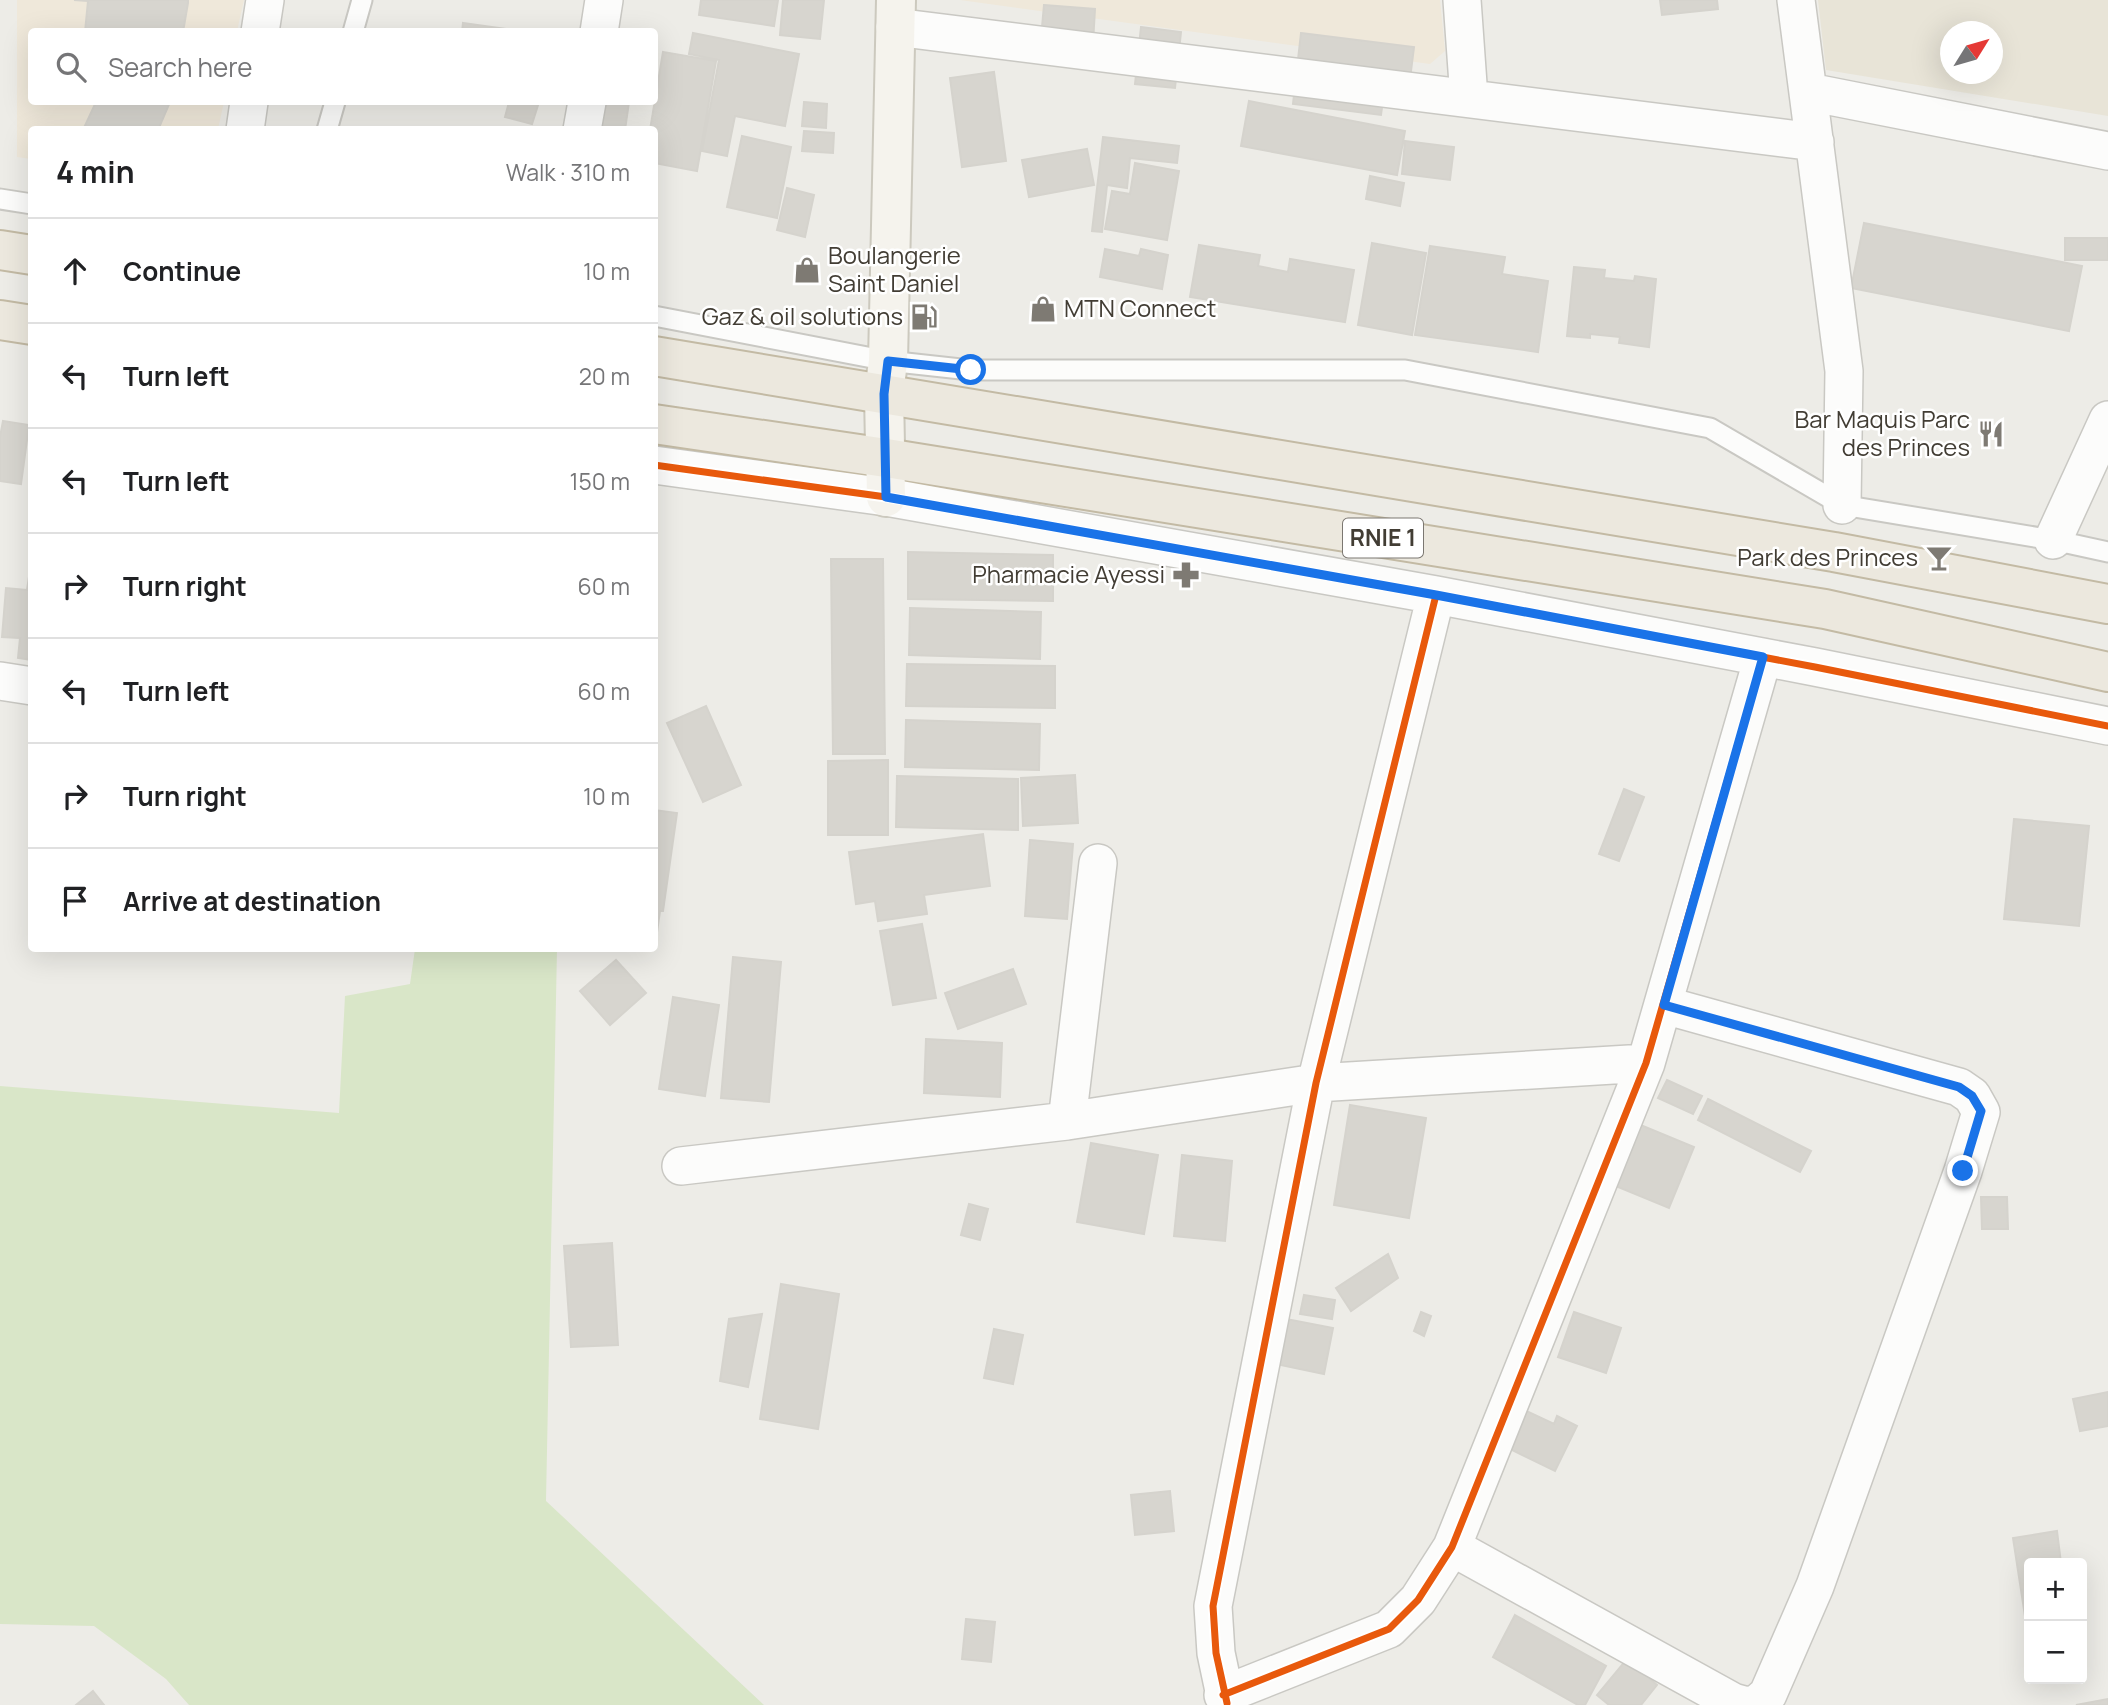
<!DOCTYPE html>
<html lang="en">
<head>
<meta charset="utf-8">
<style>
  :root { --surface:#fff; --page:#f6f6f6; --text:#202124; --muted:#757577; --line:#e0e0e0 }
  body { margin:0; font-family:Manrope,sans-serif; background:var(--page); color:var(--text) }
  .controls { position:absolute; right:21px; bottom:21px; display:grid; overflow:hidden; border-radius:7px; box-shadow:0 7px 28px #0002 }
  .controls button { width:63px; height:63px; display:grid; place-items:center; padding:0; border:0; border-bottom:2px solid var(--line); background:var(--surface); color:var(--text); font:35px sans-serif }
  .compass { position:absolute; left:1940px; top:21px; width:63px; height:63px; border-radius:50%; background:var(--surface); box-shadow:0 7px 28px #0002; rotate:53deg }
  .stop { position:absolute; width:21px; height:21px; margin:-16px; border:5px solid #1a73e8; border-radius:50%; background:#fff }
  .stop.end { background:#1a73e8; border-color:#fff; box-shadow:0 2px 7px #0008 }
  .list { margin:0; padding:0; list-style:none }
  h2 { display:flex; justify-content:space-between; align-items:center; height:91px; margin:0; padding:0 28px; font-size:30px }
  h2 small { font-size:23px; font-weight:400; color:var(--muted) }
  .list li { display:grid; grid-template-columns:46px 1fr auto; gap:21px; align-items:center; box-sizing:border-box; height:105px; padding:0 28px; border-top:2px solid var(--line) }
  .list b { display:block; font-size:26px; white-space:nowrap }
  .list em { font-size:23px; font-style:normal; color:var(--muted) }
  .icon { flex:none; width:38px; height:38px; fill:none; stroke:currentColor; stroke-width:2; stroke-linecap:round; stroke-linejoin:round }
  .map { position:relative; flex:none; width:2108px; height:1705px; overflow:hidden }
  .search { position:absolute; background:var(--surface); box-shadow:0 7px 28px #0002; left:28px; top:28px; width:630px; height:77px; display:flex; align-items:center; gap:18px; box-sizing:border-box; padding:0 24px; border-radius:7px; color:var(--muted); font-size:26px }
  .panel { position:absolute; background:var(--surface); box-shadow:0 7px 28px #0002; left:28px; top:126px; width:630px; height:826px; border-radius:7px }
  .map>svg:first-child { display:block }
</style>
</head>
<body>
<div class="map">
<svg width="2108" height="1705" viewBox="0 0 2108 1705">
  <rect width="100%" height="100%" fill="#edece7"/>
  <path fill="#efe8da" d="M17,0H244L237,31L32,32V102H224L218,129L32,130L31,159L17,157Z
    M960,0H1440L1445,51L1430,64Z"/>
  <path fill="#e8e4d7" fill-rule="evenodd" d="M1818,0H2108V116L1826,70ZM1951,32H1993V74H1951Z"/>
  <path fill="#d9e6c8" d="M415,949H557L546,1501L764,1705H189L166,1679L94,1626L0,1624V1086L339,1113L345,996L410,984Z"/>
  <path fill="#d7d5cf" stroke="#d5d3cd" stroke-width="2" d="M74,0H188V3L183,32H85L88,1Z
    M701,0H778L774,26L699,15Z
    M783,0H824L820,39L780,35Z
    M1660,0H1717L1718,9L1662,15Z
    M1044,5L1095,9L1093,43L1041,38Z
    M463,23L527,32H462Z
    M1141,27L1181,32L1175,88L1135,84Z
    M693,33L799,54L785,126L735,116L727,156L702,151L719,60L689,54Z
    M1301,33L1414,47L1407,103L1383,100L1381,115L1293,104Z
    M663,52L716,61L697,171L654,163V130H650Z
    M994,72L1006,161L962,167L950,78Z
    M1249,101L1405,131L1397,175L1241,146Z
    M96,102H170L158,130H83Z
    M509,102H539L532,124L505,117Z
    M578,102H629L625,130H574Z
    M804,102L827,104L826,128L802,126Z
    M804,131L834,133L833,153L802,151Z
    M742,136L791,147L777,218L727,207Z
    M1103,137L1179,146L1177,163L1130,158L1127,188L1107,185L1102,232L1092,231Z
    M1405,141L1454,147L1450,180L1402,174Z
    M1087,149L1094,185L1029,197L1022,160Z
    M1135,163L1179,171L1167,240L1105,229L1112,191L1130,194Z
    M1370,176L1404,183L1400,206L1366,199Z
    M787,188L814,195L805,237L777,230Z
    M1864,223L2082,266L2069,331L1851,288Z
    M2065,238H2108V260H2065Z
    M1372,243L1426,253L1412,335L1358,325Z
    M1199,245L1260,255L1258,266L1288,272L1290,259L1354,270L1345,322L1190,297Z
    M1430,246L1505,257L1502,274L1548,281L1538,352L1415,335Z
    M1105,249L1139,256L1141,249L1168,255L1162,289L1100,277Z
    M1574,267L1605,270L1604,278L1634,281L1635,276L1656,279L1649,347L1619,343L1620,337L1590,334V338L1567,336Z
    M3,421L29,425L21,484L0,481V437Z
    M908,552L1053,555V601L908,599Z
    M32,557V660L18,658L20,638L2,637L6,588L27,590Z
    M831,559H883L885,754H833Z
    M910,608L1041,612L1040,659L909,655Z
    M907,664L1055,666V708L906,706Z
    M706,706L741,785L703,802L667,723Z
    M906,720L1040,724L1039,770L905,767Z
    M888,760V835H828V761Z
    M1075,775L1078,823L1023,826L1021,778Z
    M897,776L1018,779V830L896,827Z
    M1624,789L1644,797L1619,861L1599,854Z
    M654,810L677,813L663,911H660L656,939Z
    M2014,819L2089,826L2079,926L2004,919Z
    M983,834L990,886L924,895L927,914L878,921L875,901L856,904L849,852Z
    M1030,840L1073,844L1067,919L1025,916Z
    M922,924L936,998L893,1005L880,931Z
    M733,957L781,962L769,1102L721,1098Z
    M616,960L646,993L610,1025L580,991Z
    M1013,969L1026,1004L958,1029L945,993Z
    M673,997L719,1005L705,1096L659,1089Z
    M926,1039L1002,1043L1000,1097L924,1093Z
    M1667,1080L1702,1096L1693,1114L1658,1098Z
    M1708,1099L1811,1151L1800,1172L1698,1120Z
    M1350,1105L1426,1118L1409,1218L1334,1205Z
    M1626,1119L1694,1147L1669,1208L1601,1180Z
    M1091,1143L1158,1155L1144,1234L1077,1222Z
    M1182,1155L1232,1161L1225,1241L1174,1236Z
    M1981,1197H2007L2008,1229H1982Z
    M969,1204L988,1209L980,1240L961,1235Z
    M612,1243L618,1345L571,1347L564,1246Z
    M1388,1254L1398,1278L1351,1311L1336,1288Z
    M781,1284L839,1294L818,1429L760,1419Z
    M1304,1295L1335,1300L1332,1319L1300,1314Z
    M1421,1312L1431,1316L1424,1336L1414,1331Z
    M1574,1312L1621,1328L1606,1373L1558,1357Z
    M762,1314L748,1387L720,1381L729,1319Z
    M1281,1318L1333,1328L1324,1374L1271,1363Z
    M994,1329L1023,1335L1013,1384L984,1378Z
    M2108,1392V1426L2080,1431L2073,1399Z
    M1518,1407L1554,1424L1557,1416L1577,1426L1555,1471L1500,1444Z
    M1170,1491L1174,1531L1135,1535L1131,1495Z
    M2057,1531L2061,1563H2029V1642L2013,1538Z
    M1515,1615L1606,1666L1585,1705H1578L1493,1657Z
    M966,1619L995,1622L991,1662L962,1659Z
    M1627,1659L1657,1685L1641,1705H1609L1597,1695Z
    M93,1691L104,1705H76Z
    M2108,1699V1705H2076Z"/>
  <g fill="none" stroke-linecap="round" stroke-linejoin="round">
    <g stroke="#c9c8c3" stroke-width="23">
      <path id="service" d="M353,32L362,0
        M327,130L335,102
        M0,199L32,204
        M654,316L888,361L970,370H1405L1710,428L1842,505L2053,540L2108,552"/>
    </g>
    <g stroke="#c9c8c3" stroke-width="40">
      <path id="minor" d="M1462,0L1469,98
        M1796,0L1844,371L1842,505
        M895,27L1815,142
        M260,32L265,0
        M599,32L604,0
        M1809,92L2108,151
        M245,130L249,102
        M582,130L587,102
        M654,465L886,497L1436,595L1815,667L2108,726
        M2053,540L2108,420
        M0,681L32,686
        M1664,1005L1959,1087L1972,1096L1981,1112L1963,1171L1815,1586L1768,1694L1758,1703L1751,1705
        M1067,1121L1098,863
        M681,1166L1067,1121L1316,1083L1646,1063
        M1452,1547L1733,1702L1744,1705
        M1223,1695L1389,1629L1418,1600L1452,1547L1646,1063L1763,657
        M1227,1705L1216,1653L1213,1606L1316,1083L1436,595"/>
    </g>
    <g stroke="#ccc9be" stroke-width="42">
      <path id="secondary" d="M886,497L884,394L888,361L896,0"/>
    </g>
    <g stroke="#c3baa4" stroke-width="42">
      <path id="trunk" d="M0,250L32,255
        M0,320L32,325
        M654,356L1834,552L2108,604
        M654,424L886,458L1825,609L2108,672"/>
    </g>
    <use href="#service" stroke="#fcfcfb" stroke-width="19"/>
    <use href="#minor" stroke="#fcfcfb" stroke-width="37"/>
    <use href="#secondary" stroke="#f5f3ed" stroke-width="38"/>
    <use href="#trunk" stroke="#ece8de" stroke-width="38"/>
    <g stroke="#fff" stroke-width="11">
      <path id="cycleway" d="M654,465L886,497L1436,595L1815,667L2108,726
        M1223,1695L1389,1629L1418,1600L1452,1547L1646,1063L1763,657
        M1227,1703L1216,1653L1213,1606L1316,1083L1436,595"/>
    </g>
    <use href="#cycleway" stroke="#e8590c" stroke-width="7"/>
  </g>
  <g fill="none" stroke-linecap="round" stroke-linejoin="round">
    <path stroke="#1a73e8" stroke-width="9" d="M971,370L888,361L884,394L886,497L1436,595L1763,657L1664,1005L1959,1087L1972,1096L1981,1111L1963,1171"/>
  </g>
  <defs>
    <g id="shop-bare" transform="scale(2.1)"><path d="M-5-2.5h2.3a2.7 3.5 0 0 1 5.4 0H5L5.5 6h-11ZM-1.5-2.5h3a1.5 2.3 0 0 0-3 0Z" fill="#7e7a73" stroke="#fff" stroke-width="2.5" paint-order="stroke"/></g>
    <g id="fuel-bare" transform="scale(2.1)"><path d="M-5.5-6h7V0h2V4h1.3V-2.5L3-4.5l.8-.8L6-3V5H2.5V1h-1V6h-7ZM-4.2-4.7v3.2H.2V-4.7Z" fill="#7e7a73" stroke="#fff" stroke-width="2.5" paint-order="stroke"/></g>
    <g id="restaurant-bare" transform="scale(2.1)"><path d="M-5-6h1v4h1v-4h1v4h1v-4h1v5L-1.5 .5V6h-2V.5L-5-1ZM5-6V6H3V1.5H1.5Q1.5-4 5-6Z" fill="#7e7a73" stroke="#fff" stroke-width="2.5" paint-order="stroke"/></g>
    <g id="bar-bare" transform="scale(2.1)"><path d="M-6-5H6L.8 .8V4.5H3.5V6h-7V4.5H-.8V.8Z" fill="#7e7a73" stroke="#fff" stroke-width="2.5" paint-order="stroke"/></g>
    <g id="pharmacy-bare" transform="scale(2.1)"><path d="M-2-6h4v4h4v4h-4v4h-4v-4h-4v-4h4Z" fill="#7e7a73" stroke="#fff" stroke-width="2.5" paint-order="stroke"/></g>
  </defs>
  <g fill-rule="evenodd">
    <use href="#shop-bare" x="807" y="270"/>
    <use href="#shop-bare" x="1043" y="309"/>
    <use href="#fuel-bare" x="924" y="317"/>
    <use href="#restaurant-bare" x="1991" y="434"/>
    <use href="#bar-bare" x="1939" y="558"/>
    <use href="#pharmacy-bare" x="1186" y="575"/>
  </g>
  <g text-anchor="middle" stroke-width="5" stroke-linejoin="round" paint-order="stroke">
    <rect fill="#fff" stroke="#7b7771" stroke-width="2" x="1343" y="518.5" width="80" height="39" rx="5"/>
    <g font-size="23" font-weight="bold" fill="#423d34">
      <text x="1383" y="546">RNIE 1</text>
    </g>
    <g font-size="24" fill="#423d34" stroke="#fff" text-anchor="end">
      <text x="828" y="264" text-anchor="start">Boulangerie<tspan x="828" dy="28">Saint Daniel</tspan></text>
      <text x="1064" y="317" text-anchor="start">MTN Connect</text>
      <text x="903" y="325">Gaz &amp; oil solutions</text>
      <text x="1970" y="428">Bar Maquis Parc<tspan x="1970" dy="28">des Princes</tspan></text>
      <text x="1918" y="566">Park des Princes</text>
      <text x="1165" y="583">Pharmacie Ayessi</text>
    </g>
  </g>
</svg>
<div class="controls">
<button>+</button>
<button>−</button>
</div>
<svg class="compass" viewBox="-18 -18 36 36"><path d="M0-13l5 13h-10z" fill="#e53935"/><path d="M0 13l5-13h-10z" fill="#757577"/></svg>
<div class="stop" style="left:971px;top:370px"></div>
<div class="stop end" style="left:1963px;top:1171px"></div>
<div class="search"><svg class="icon" aria-label="search" viewBox="0 0 24 24"><circle cx="10" cy="10" r="6"/><path d="M15 15l6 6"/></svg>Search here</div>
<section class="panel">
<h2>4 min<small>Walk · 310 m</small></h2>
<ul class="list">
<li><svg class="icon" aria-label="ahead" viewBox="0 0 24 24"><path d="M12 20V5M6 11l6-6 6 6"/></svg><div><b>Continue</b></div><em>10 m</em></li>
<li><svg class="icon" aria-label="left" viewBox="0 0 24 24"><path d="M17 20v-9H6M10 6l-5 5 5 5"/></svg><div><b>Turn left</b></div><em>20 m</em></li>
<li><svg class="icon" aria-label="left" viewBox="0 0 24 24"><path d="M17 20v-9H6M10 6l-5 5 5 5"/></svg><div><b>Turn left</b></div><em>150 m</em></li>
<li><svg class="icon" aria-label="right" viewBox="0 0 24 24"><path d="M7 20v-9h11M14 6l5 5-5 5"/></svg><div><b>Turn right</b></div><em>60 m</em></li>
<li><svg class="icon" aria-label="left" viewBox="0 0 24 24"><path d="M17 20v-9H6M10 6l-5 5 5 5"/></svg><div><b>Turn left</b></div><em>60 m</em></li>
<li><svg class="icon" aria-label="right" viewBox="0 0 24 24"><path d="M7 20v-9h11M14 6l5 5-5 5"/></svg><div><b>Turn right</b></div><em>10 m</em></li>
<li><svg class="icon" aria-label="arrive" viewBox="0 0 24 24"><path d="M6 21V4h12l-3 4 3 4H6"/></svg><div><b>Arrive at destination</b></div></li>
</ul>
</section>
</div>
</body>
</html>
